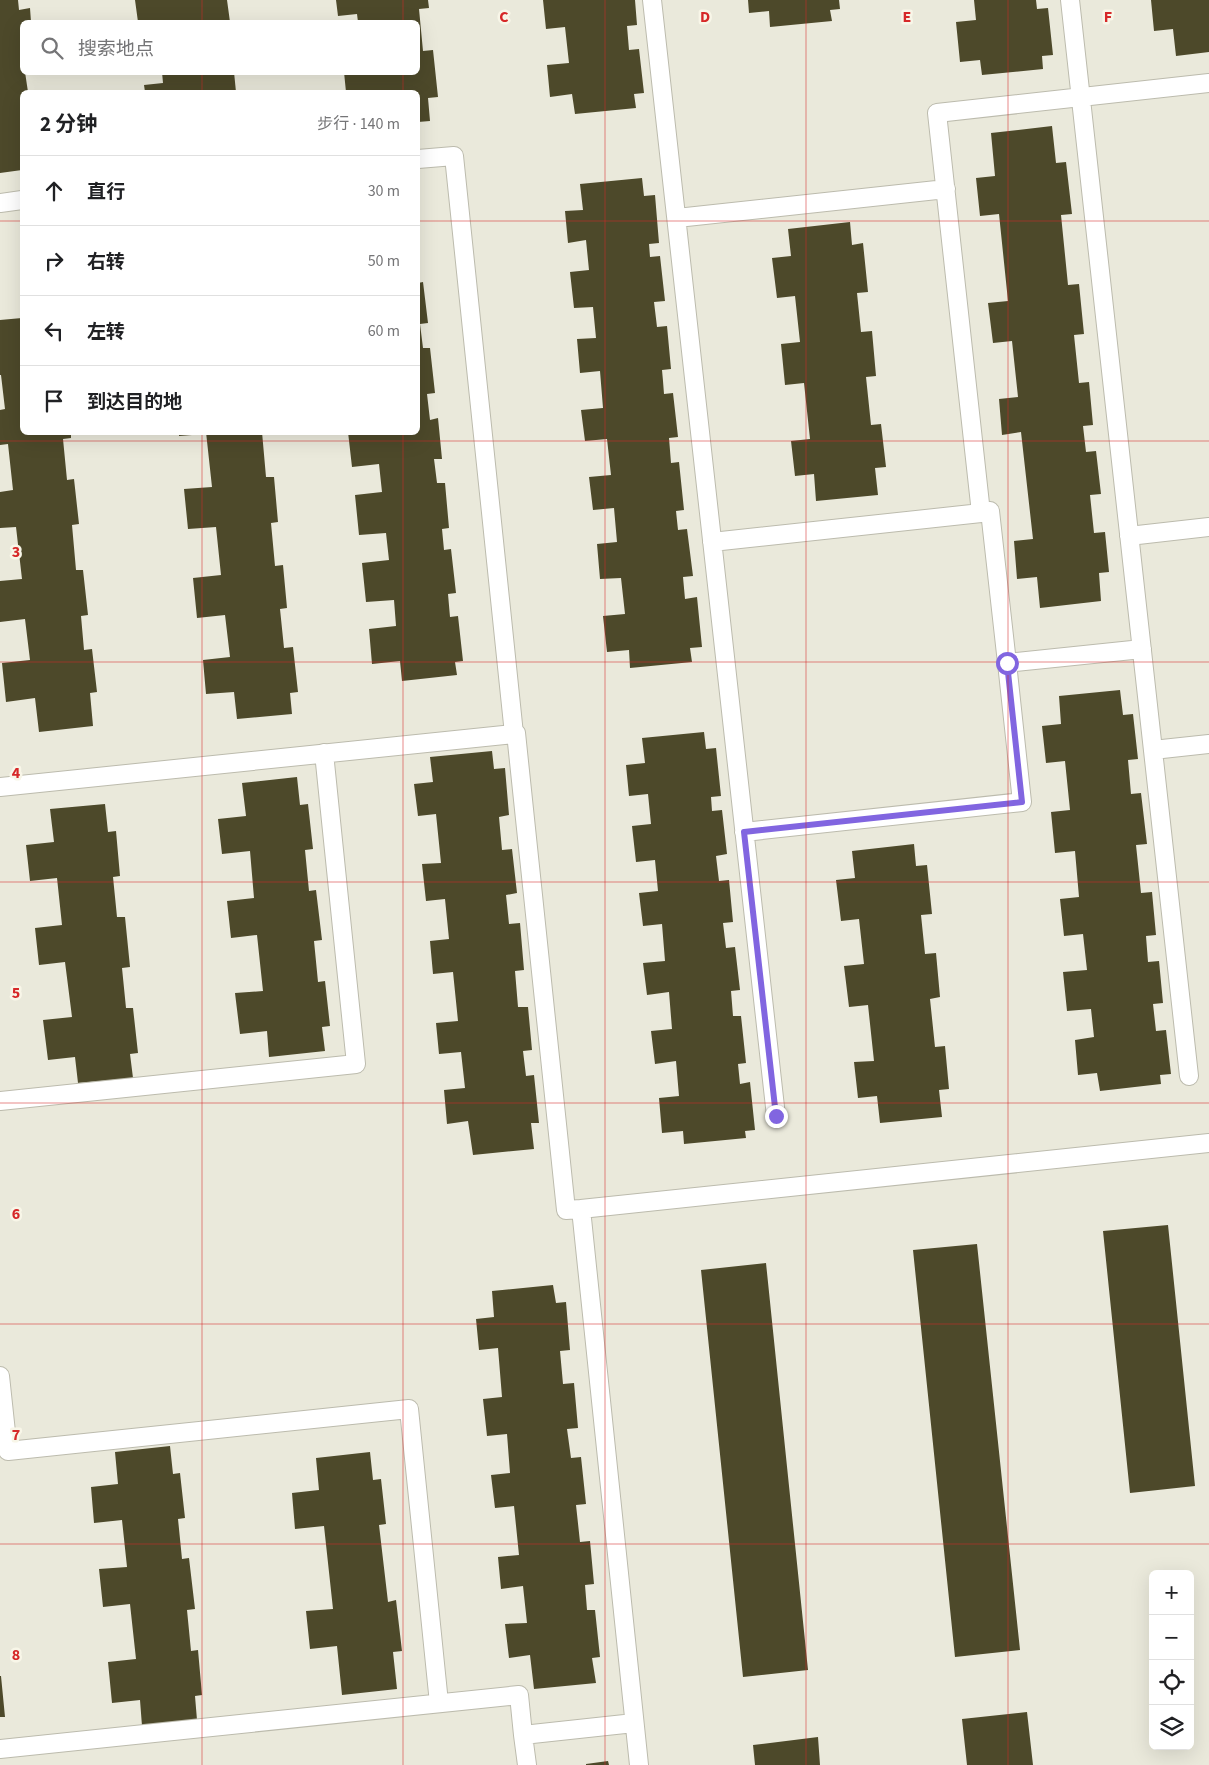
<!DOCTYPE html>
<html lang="zh">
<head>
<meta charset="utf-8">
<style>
  :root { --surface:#fff; --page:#f6f6f6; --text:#202124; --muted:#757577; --line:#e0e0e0 }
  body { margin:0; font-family:"Source Sans 3","Noto Sans SC",sans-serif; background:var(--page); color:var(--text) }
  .controls { position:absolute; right:15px; bottom:15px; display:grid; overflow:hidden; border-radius:8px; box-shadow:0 5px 20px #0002 }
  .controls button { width:45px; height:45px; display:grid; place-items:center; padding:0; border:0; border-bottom:1px solid var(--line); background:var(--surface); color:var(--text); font:25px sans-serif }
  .stop { position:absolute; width:15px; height:15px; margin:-11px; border:4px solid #8165e0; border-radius:50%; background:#fff }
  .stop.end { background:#8165e0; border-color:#fff; box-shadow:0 1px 5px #0008 }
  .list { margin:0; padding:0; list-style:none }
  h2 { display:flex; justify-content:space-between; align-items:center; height:65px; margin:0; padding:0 20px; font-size:21px }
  h2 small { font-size:16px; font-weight:400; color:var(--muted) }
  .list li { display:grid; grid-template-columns:32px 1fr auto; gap:15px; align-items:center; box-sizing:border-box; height:70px; padding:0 20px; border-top:1px solid var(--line) }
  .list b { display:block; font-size:19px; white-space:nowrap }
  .list em { font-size:16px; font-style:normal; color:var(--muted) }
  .icon { flex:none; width:28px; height:28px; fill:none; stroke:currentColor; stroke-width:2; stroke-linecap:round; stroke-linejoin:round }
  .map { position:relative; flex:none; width:1209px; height:1765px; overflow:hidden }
  .search { position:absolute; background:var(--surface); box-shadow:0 5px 20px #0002; left:20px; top:20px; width:400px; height:55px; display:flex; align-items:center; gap:12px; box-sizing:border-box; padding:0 18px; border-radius:8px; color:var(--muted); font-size:19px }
  .panel { position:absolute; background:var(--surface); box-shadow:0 5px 20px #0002; left:20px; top:90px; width:400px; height:345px; border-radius:8px }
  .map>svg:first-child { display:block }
</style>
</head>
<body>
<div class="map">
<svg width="1209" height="1765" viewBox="0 0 1209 1765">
  <rect width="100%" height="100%" fill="#eae9db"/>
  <path fill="#4d492a" d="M0,0H18L19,10L30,8L31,22H22V72H25L28,92H22V170L0,173Z
    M135,0H227L230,22H138Z
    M336,0H428L429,8L419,9L423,51L433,50L438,97L428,98L430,121L418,122V92H346L344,72H418V22H358L357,14L338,16Z
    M543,0H635L637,25L627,26L629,50L639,49L644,93L634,94L636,108L575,114L572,94L550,97L547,65L569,63L565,27L546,29Z
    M748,0H839L840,9L830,10L832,21L770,27L769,11L749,13Z
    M974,0H1036L1037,9L1048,8L1053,55L1042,56L1043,69L982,75L980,60L960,62L956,22L976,20Z
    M1151,0H1209V52L1176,56L1173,29L1154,31Z
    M162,72H234L236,92H145L144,85L163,83Z
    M1052,126L1056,163L1066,162L1072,214L1061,215L1068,285L1079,284L1084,334L1074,335L1079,383L1089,382L1093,425L1083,426L1086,452L1096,451L1101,494L1090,495L1094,533L1105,532L1109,572L1099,573L1101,601L1040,608L1037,577L1017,579L1014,541L1033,539L1021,432L1002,435L999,399L1018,397L1012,341L993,343L988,303L1008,301L999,214L980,216L976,178L995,176L991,133Z
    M642,178L644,196L655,195L659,243L649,244L650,257L660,256L665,301L654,302L657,327L667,326L671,369L662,370L663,381L664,394L673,393L678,437L669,438L671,463L679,462L684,510L676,511L678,530L687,529L693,576L683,577L685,599L697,597L702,647L690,648L692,662L630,668L629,650L607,652L603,616L625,614L621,578L600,579L597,544L617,542L614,508L593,510L589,477L611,475L607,439L585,441L581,410L603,408L600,371L580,373L577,339L596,338L593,307L574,308L570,272L589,270L586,240L568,243L565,211L583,210L580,184Z
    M850,222L852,245L863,243L868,292L857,293L861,332L872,331L876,376L866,377L871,425L881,424L886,467L875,468L878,495L816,501L814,474L795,476L791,441L810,439L804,383L785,385L781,344L800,342L795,296L777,298L772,258L791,256L788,229Z
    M423,282L428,323L420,324L423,348H430L435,393L427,394L430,420L438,418L442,459H434L437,483H445L449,528L442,529L444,550L451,549L456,593L448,594L450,617L458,616L463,661L455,662L457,675L402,681L400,661L372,664L369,629L396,626L394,600L366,602L362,563L389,560L386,533L359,535L355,495L382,492L379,464L352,467L348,432H418V283Z
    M22,318V432H71V438L63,439L67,480L74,479L79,524L72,525L76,570H83L88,615L81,616L84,650L92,649L97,692L90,693L93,726L39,732L35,698L6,702L2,663L30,660L25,619L0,622V581L22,579L16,527L0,528V492L13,490L8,444L0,445V410L5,409L1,375H0V320Z
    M179,432H205V434L179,436Z
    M206,432H262L266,477H274L278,522L271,523L275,566L283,565L287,608L280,609L284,648L293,647L298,692L290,693L292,714L237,719L234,692L206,694L203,660L230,657L225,615L197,618L193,578L221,575L216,527L188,529L184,489L212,487Z
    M1120,690L1123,715L1133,714L1138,759L1128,760L1131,794L1141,793L1147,844L1136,845L1141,893L1152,892L1156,935L1146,936L1148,962L1159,961L1163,1003L1153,1004L1156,1031L1166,1030L1171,1074L1160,1075L1161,1084L1100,1091L1097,1073L1078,1075L1075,1040L1094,1037L1091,1009L1067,1011L1063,972L1087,970L1083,934L1064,936L1060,899L1079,897L1075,851L1055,853L1051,812L1070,810L1065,761L1046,763L1042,726L1061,724L1059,696Z
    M704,732L706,749L716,748L721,796L711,797L712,811L722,810L727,854L716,856L719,881L729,880L733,922L723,923L726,948L735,947L740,990L731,991L733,1016H741L746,1063L738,1064L740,1084L750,1082L755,1130L745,1131L746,1138L684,1144L683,1131L662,1133L659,1098L679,1096L676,1061L655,1064L651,1031L672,1029L669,992L647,995L643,963L665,961L662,924L643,926L639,893L658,891L655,860L636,862L632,826L651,824L648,794L629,796L626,765L645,763L642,738Z
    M492,751L494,769L505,768L509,815L499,817L502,850L512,849L517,893L506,895L509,924L520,923L524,970L515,971L518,1007H528L532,1050L523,1051L526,1076L534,1075L539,1123H531L534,1149L473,1155L468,1121L447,1124L444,1090L465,1088L461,1052L439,1054L436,1023L458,1021L453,972L433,974L430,941L449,939L445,899L426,901L422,864L441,863L436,814L418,816L414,784L433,782L430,757Z
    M297,777L300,805L308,804L313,849L305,850L309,891L316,890L322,940L314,941L318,982L325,981L330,1026L322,1027L325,1051L269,1057L267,1031L240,1034L235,993L263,991L257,935L231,938L227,901L254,898L250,851L222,854L218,819L246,816L242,783Z
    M105,804L108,832L116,831L120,876L113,877L117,917H125L130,967L122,968L126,1008H133L138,1053L130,1054L133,1078L78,1083L75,1057L48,1060L43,1020L72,1017L65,962L39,965L35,928L62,925L57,878L30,881L26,845L54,842L50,809Z
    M914,844L916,866L927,865L932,914L921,915L925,954L936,953L940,997L930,999L935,1047L945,1046L949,1089L939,1090L942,1117L880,1123L877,1096L858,1098L854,1062L874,1061L868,1005L849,1007L844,966L864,964L859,919L841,921L836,880L855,878L852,851Z
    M1168,1225L1195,1486L1130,1493L1103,1231Z
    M977,1244L1020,1650L955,1657L913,1250Z
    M766,1263L808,1670L743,1677L701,1270Z
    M553,1285L556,1303L566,1302L570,1350L560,1351L563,1384L574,1383L578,1428L567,1429L571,1458L581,1457L586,1504L576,1505L580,1542L590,1541L594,1584L585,1585L587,1610H595L600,1657L592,1658L596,1683L534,1689L530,1655L509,1658L505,1624L527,1623L523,1586L501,1589L498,1557L519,1555L514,1506L495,1508L491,1475L510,1473L507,1434L487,1436L483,1399L502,1397L498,1348L479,1350L476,1319L494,1317L492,1291Z
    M170,1446L173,1474L180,1473L185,1518L178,1519L182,1559L189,1558L195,1609L187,1610L191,1651L198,1650L202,1695L195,1696L197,1720L142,1726L140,1700L112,1703L108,1662L136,1659L130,1604L103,1607L99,1569L127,1567L122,1520L94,1523L91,1487L118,1484L115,1452Z
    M370,1452L373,1480L381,1479L386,1524L379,1525L388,1602L396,1600L402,1651L393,1652L397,1689L342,1695L337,1646L310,1649L306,1611L333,1609L324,1526L295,1529L292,1493L319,1490L316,1458Z
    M0,1676H1L5,1717H0Z
    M1027,1712L1033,1765H967L962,1719Z
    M818,1737L820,1765H755L753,1745Z
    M608,1761L609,1765H586V1764Z"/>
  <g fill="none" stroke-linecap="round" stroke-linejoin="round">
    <g stroke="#bcbbad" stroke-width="20">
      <path id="lane" d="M652,0L776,1116
        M1070,0L1189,1076
        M418,159L454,156L514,734L516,733L566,1210L581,1209L639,1765
        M0,203L22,200
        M677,218L946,189
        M1129,536L1209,527
        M712,542L981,513
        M1142,649L1007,663L990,511L981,513L937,113L1209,83
        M1153,750L1209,744
        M0,787L514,734
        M744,832L1022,802L1007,663
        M0,1101L356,1064L324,753
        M581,1209L1209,1143
        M0,1376L8,1451L409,1409L439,1703
        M523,1735L527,1765
        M0,1749L519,1695L523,1735L634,1723"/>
    </g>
    <use href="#lane" stroke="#fff" stroke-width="18"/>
  </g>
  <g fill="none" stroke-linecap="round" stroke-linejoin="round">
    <path stroke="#8165e0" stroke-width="6" d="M776,1116L744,832L1022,802L1007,663"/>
  </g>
  <path fill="none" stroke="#d62828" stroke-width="1" stroke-opacity="0.55" d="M202,0V22M403,0V22M605,0V1765M806,0V1765M1008,0V1765M202,72V92M403,72V92M0,221H22M418,221H1209M202,432V1765M403,432V1765M0,441H1209M0,662H1209M0,882H1209M0,1103H1209M0,1324H1209M0,1544H1209"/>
  <g font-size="16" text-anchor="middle" font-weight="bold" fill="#d62828" stroke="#f8f6e8" stroke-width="5" stroke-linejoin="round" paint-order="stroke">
    <text x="504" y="22">C</text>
    <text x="705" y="22">D</text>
    <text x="907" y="22">E</text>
    <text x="1108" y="22">F</text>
    <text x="16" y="557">3</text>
    <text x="16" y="778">4</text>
    <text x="16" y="998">5</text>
    <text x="16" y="1219">6</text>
    <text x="16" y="1440">7</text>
    <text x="16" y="1660">8</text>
  </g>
</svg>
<div class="controls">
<button>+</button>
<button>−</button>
<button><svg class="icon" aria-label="locate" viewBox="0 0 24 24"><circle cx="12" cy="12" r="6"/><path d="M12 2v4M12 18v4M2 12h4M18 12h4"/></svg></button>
<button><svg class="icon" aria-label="layers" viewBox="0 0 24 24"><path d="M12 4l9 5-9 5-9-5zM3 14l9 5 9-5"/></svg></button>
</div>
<div class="stop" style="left:1007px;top:663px"></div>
<div class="stop end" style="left:776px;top:1116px"></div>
<div class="search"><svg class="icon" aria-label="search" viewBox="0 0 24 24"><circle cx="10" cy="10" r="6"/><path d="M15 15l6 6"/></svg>搜索地点</div>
<section class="panel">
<h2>2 分钟<small>步行 · 140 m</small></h2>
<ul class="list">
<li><svg class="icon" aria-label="ahead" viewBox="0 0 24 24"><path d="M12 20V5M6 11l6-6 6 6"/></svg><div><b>直行</b></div><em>30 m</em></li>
<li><svg class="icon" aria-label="right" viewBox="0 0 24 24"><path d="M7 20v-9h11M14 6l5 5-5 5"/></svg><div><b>右转</b></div><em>50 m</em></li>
<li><svg class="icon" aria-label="left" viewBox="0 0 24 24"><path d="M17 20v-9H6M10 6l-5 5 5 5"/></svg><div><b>左转</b></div><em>60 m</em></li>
<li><svg class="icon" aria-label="arrive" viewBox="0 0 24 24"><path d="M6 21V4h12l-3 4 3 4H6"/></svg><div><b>到达目的地</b></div></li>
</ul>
</section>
</div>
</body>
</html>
